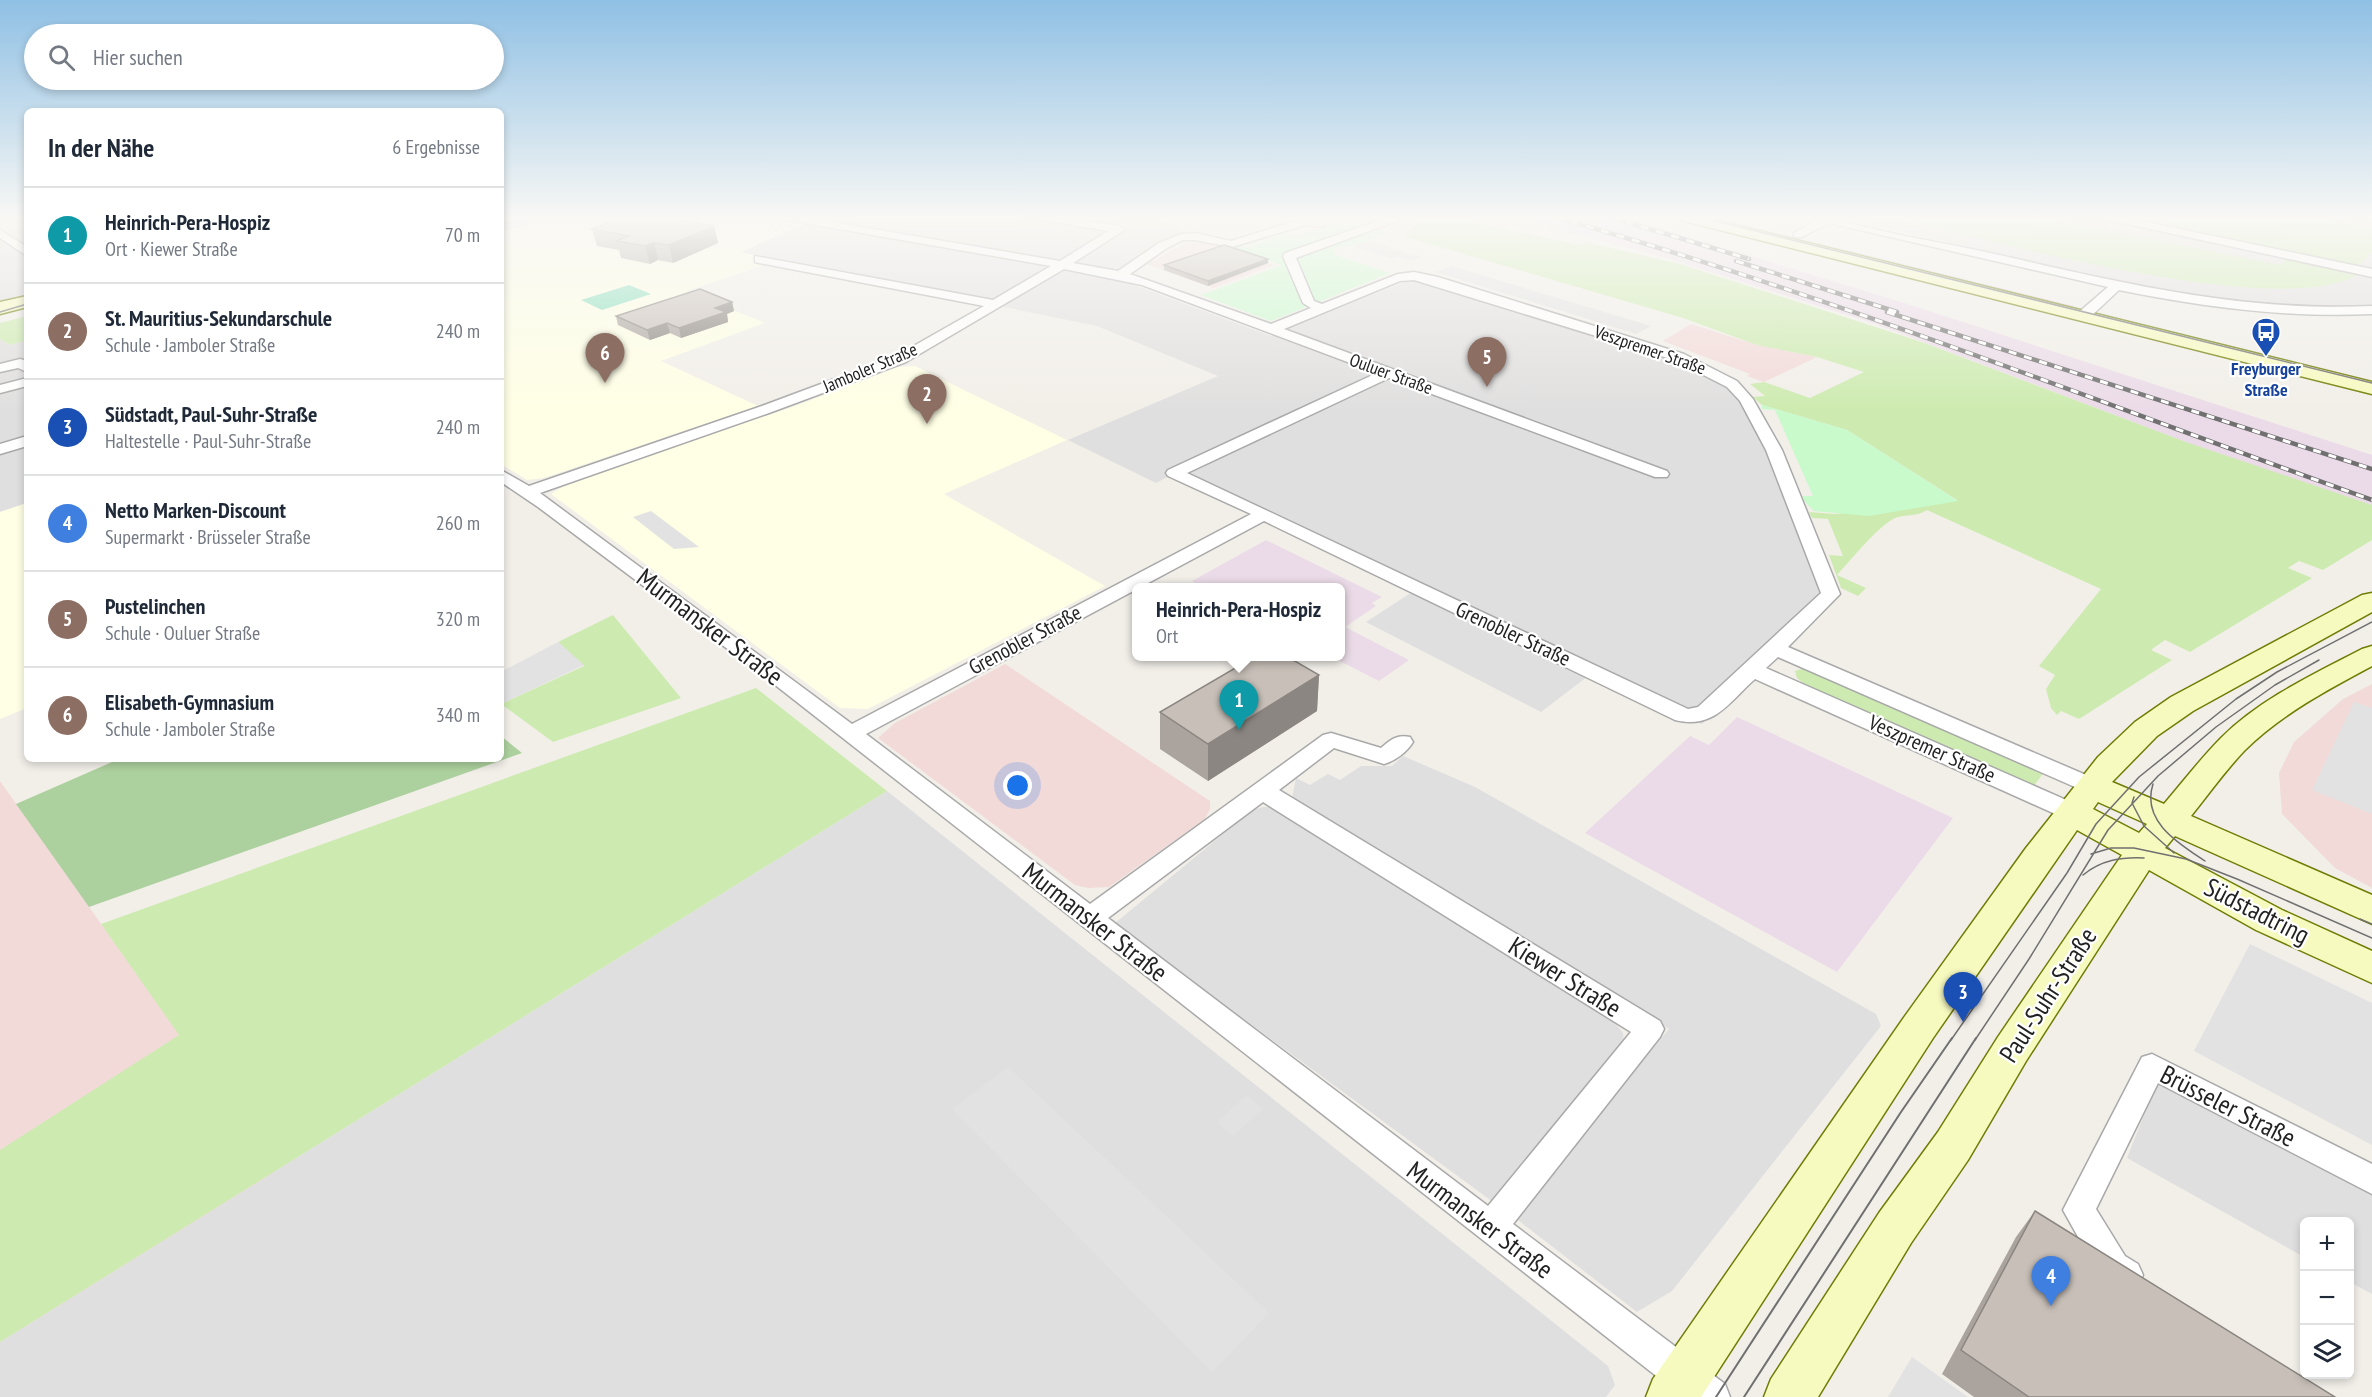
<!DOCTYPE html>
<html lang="de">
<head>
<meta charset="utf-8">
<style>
  :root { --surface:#fff; --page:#f6f6f7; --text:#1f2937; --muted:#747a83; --line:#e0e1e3; --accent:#d40000 }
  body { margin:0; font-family:"PT Sans Narrow",sans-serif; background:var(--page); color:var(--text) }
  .controls { position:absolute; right:18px; bottom:18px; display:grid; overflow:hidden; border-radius:9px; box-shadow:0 3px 9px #0003 }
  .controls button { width:54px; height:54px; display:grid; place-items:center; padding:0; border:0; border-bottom:2px solid var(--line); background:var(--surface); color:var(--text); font:30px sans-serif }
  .you { position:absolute; left:1018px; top:786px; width:21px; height:21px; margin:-15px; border:4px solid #fff; border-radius:50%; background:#1a73e8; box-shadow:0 0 0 9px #1a73e833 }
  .badge { display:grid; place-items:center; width:39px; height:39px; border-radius:50%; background:var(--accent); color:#fff; font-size:20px; font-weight:700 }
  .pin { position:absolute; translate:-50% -50px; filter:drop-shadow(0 2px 3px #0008) }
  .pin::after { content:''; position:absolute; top:32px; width:21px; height:18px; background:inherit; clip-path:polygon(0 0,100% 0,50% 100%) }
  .popup { position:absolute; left:1132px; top:583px; width:213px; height:78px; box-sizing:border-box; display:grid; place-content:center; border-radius:9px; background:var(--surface); filter:drop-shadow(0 2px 4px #0005); font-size:20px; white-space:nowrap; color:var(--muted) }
  .popup b { font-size:22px; color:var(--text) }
  .popup::after { content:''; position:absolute; left:50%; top:100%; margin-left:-12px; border:12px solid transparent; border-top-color:var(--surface) }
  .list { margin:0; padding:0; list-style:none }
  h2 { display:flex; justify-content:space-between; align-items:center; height:78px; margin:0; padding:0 24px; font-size:26px }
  h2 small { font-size:20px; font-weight:400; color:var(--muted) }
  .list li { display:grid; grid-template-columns:39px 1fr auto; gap:18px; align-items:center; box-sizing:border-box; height:96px; padding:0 24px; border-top:2px solid var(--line) }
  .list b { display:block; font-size:22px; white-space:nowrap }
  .list p { margin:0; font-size:20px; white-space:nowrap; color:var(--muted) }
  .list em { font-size:20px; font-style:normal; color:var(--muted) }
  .icon { flex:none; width:33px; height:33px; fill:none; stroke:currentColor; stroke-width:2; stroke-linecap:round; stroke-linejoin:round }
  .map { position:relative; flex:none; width:2372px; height:1397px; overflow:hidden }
  .search { position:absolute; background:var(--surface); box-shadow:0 3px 9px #0003; left:24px; top:24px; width:480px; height:66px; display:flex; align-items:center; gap:15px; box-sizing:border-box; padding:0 21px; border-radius:33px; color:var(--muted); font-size:22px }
  .panel { position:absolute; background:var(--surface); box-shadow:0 3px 9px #0003; left:24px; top:108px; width:480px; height:654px; border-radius:9px }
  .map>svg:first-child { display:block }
</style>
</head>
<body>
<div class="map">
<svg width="2372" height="1397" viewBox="0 0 2372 1397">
  <rect width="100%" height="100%" fill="#f2efe9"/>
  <path fill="#e0dfdf" d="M0,217H27V295L0,303Z
    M787,217H1154L1181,229V236L1120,273L1123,281L1271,336L1414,278L1680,361L1732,384L1747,398L1831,594L1702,724L1587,670L1592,673L1541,712L1366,622L1417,589L1175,473L1156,483L1068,440L1218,376L1097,326L740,253L810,221Z
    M1852,217H2372V310L2249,308L2120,282L1860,222Z
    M0,339L10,345L27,340V503L0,512Z
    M1403,756L1475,787L1876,1014L1881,1026L1672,1291L1637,1312L1514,1217L1669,1029L1292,798L1296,778L1310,785L1328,774L1340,780L1361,766H1392Z
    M887,791L1608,1366L1615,1385L1606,1397H0V1342Z
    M1263,807H1275L1615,1023L1623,1033L1624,1043L1493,1202L1114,924L1252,810Z
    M2161,1072L2372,1182V1294L2350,1282V1222H2304V1257L2127,1158Z"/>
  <path fill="#f2dad9" d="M1195,239L1274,265L1213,288L1146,264Z
    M1691,324L1757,345L1817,357L1764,382L1747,376L1750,374L1663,341Z
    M1005,664L1210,801V809L1205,819L1109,887L1088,888L1075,885L878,738L895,723Z
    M2372,684V888L2335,868L2282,814L2279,773L2294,742L2343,699Z
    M0,781L276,1171L0,1342Z"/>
  <path fill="#ebdbe8" d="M501,217H556L501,231Z
    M1508,217H1624L1917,307L2372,455V511L2309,489L1876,324L1660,256Z
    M1695,217H1712L2075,306L2070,309Z
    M1266,540L1382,597L1372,603L1376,606L1345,627L1409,660L1379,681L1332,657L1341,656V588H1203L1192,581Z
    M1737,717L1953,818L1837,972L1585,833L1690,736L1709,745Z"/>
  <path fill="#ffffe5" d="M556,217L620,229L650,217H787L811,221L741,252L764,257L755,262L768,264L687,291L765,323L661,361L758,406L544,478L527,480L501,464V231Z
    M915,366L1067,440L944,494L1105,586L868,709L840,708L551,494L567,484L792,407L898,367Z
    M27,503V708L0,719V512Z"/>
  <path fill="#cdebb0" d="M1447,217L1581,245L1585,242L1680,264L1922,342L2186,442L2372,505V540L2323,570L2299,561L2288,568L2312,578L2190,652L2165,640L2151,650L2172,660L2079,719L2061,711L2057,715L2051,708L2046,689L2055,675L2039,666L2101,589L1927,510C1916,517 1906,514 1895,518C1879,525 1850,561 1837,575L1866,588L1858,596L1841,588L1829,555L1843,556L1828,519L1812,518L1809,512L1835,514L1957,500L1847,430L1762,405L1753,397L1765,396L1750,384L1764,382L1810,398L1864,372L1817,357L1757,345L1683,318L1406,237L1404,234L1424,218Z
    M1892,217H2037L2281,265L2287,259L2359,274C2280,322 1986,239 1892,217Z
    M2149,217H2312L2372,228V251L2358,267L2145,219Z
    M27,316V340L10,345L0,339V323Z
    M613,615L681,698L553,742L501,704L584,666L558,642Z
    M1801,669L1814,671L2045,771L2033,787L1808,687L1797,678L1795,671Z
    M756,688L887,791L0,1342V1150L179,1035L101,924Z"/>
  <path fill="#add19e" d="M501,736L522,753L89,907L16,804L119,759H501Z"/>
  <path fill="#c8facc" d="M1328,224L1376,225L1386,234L1352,246L1339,247L1334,250L1335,255L1390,273L1271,321L1201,295L1282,265L1231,248L1238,245L1247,248L1284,234L1280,232H1288V235H1305V232L1328,228L1323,226Z
    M1762,405L1847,430L1958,501L1869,516L1814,511L1805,502L1802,496H1813L1775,410L1762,409Z"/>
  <path fill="#88e0be" d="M629,285L651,294L602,310L581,300Z"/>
  <path fill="#e2e2e2" d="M1368,241L1379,244L1376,246L1383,245L1393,248L1389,250L1397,249L1408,253L1404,255L1411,254L1422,257L1412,261L1397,257L1392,259L1353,246Z
    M1451,266L1651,326L1636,334L1436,272Z
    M651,511L699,547L674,549L633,517Z
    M558,642L584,665L501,704V672Z
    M2354,702L2372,708V814L2312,790Z
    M2250,944L2372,1003V1145L2194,1051Z
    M1008,1067L1269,1313L1212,1372L952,1109Z
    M1247,1095L1263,1109L1233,1136L1217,1122Z
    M1912,1357L1968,1397H1888Z"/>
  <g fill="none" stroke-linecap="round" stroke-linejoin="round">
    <g stroke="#a9a9a9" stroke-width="3">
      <path id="street" d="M782,217H803L1060,261L1108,231L1042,220L1037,217H1060L1119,226L1125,229L1123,231L1073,263L1118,271L1159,243L1181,234L1195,233L1231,241L1305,218L1323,223V227L1305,225L1232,247L1195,240H1183L1167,248L1130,274L1271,324L1311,308L1303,303L1283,256L1285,253L1389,217H1403L1402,219L1296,258L1314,301L1322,304L1398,274L1414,272L1438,277L1684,354L1737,381L1753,399L1782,450L1840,594L1788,647L2100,781L2103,786L2100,791L2092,794L2084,791L1778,657L1766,668L2080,806L2084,812L2080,818L2072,820L2064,818L1755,679C1729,702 1714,730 1675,720L1264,521L866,734L1090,904L1323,735L1331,733L1381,748C1390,740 1397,734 1410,737L1413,742C1407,752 1395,761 1384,764L1334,748L1279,790L1660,1021L1664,1029L1660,1037L1513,1224L1725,1384L1730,1397H1683L765,677L538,507L501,482V470L529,486L759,407L896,356L984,306L759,263L755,262V256L993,300L1051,266L787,220ZM1064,269L1142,285L1377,373L1168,470L1166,473L1168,476L1251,514L852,724L540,493L769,413L906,362ZM1414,280L1674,360L1727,387L1740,401L1766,450L1821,593L1698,707L1688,709L1187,473L1389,378L1655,477H1667L1669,474L1667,471L1284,329L1400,281ZM1263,802L1631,1032L1488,1206L1108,918Z
        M1813,217H1831C1882,234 1942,242 1995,254C2122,283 2241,312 2372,306V314C2286,318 2203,307 2119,290L2088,319L2083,320L2076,316L2078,313L2108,287L1829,223L1802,237H1794V233L1817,220Z
        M2104,217H2122L2372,269V277L2109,220Z
        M0,230L27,247V256L0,238Z
        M20,359L27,361V372L18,368L0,372V364Z
        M27,378V386L0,393V385Z
        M27,436V446L0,454V444Z
        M2152,1054L2372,1164V1194L2158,1083L2096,1209L2125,1256L2138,1264L2143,1275L2138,1286L2126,1291L2101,1278L2063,1210L2142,1057Z"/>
    </g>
    <g stroke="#707d05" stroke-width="3">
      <path id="secondary" d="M1678,217H1703L2372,382V394L1680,220Z
        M27,296V307L0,314V302Z
        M2372,593V612L2193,711L2157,736L2112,782L2164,804C2183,782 2201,758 2221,738C2260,699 2314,674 2362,649L2372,646V666C2327,690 2280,715 2244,751C2225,771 2208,795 2191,816L2372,895V924L2175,836L2165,848L2282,910L2372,951V983L2256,930L2149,870L2026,1061L1968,1160L1911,1243L1818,1397H1764L1771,1379L1879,1213L1938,1132L1998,1037L2122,855L2077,830L1933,1038L1701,1397H1646L1653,1379L1905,1016L2026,848L2098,757L2135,722L2171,697L2362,595ZM2098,802L2147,824L2139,833L2093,809Z"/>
    </g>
    <use href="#street" fill="#fff" fill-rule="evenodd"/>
    <use href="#secondary" fill="#f7fabf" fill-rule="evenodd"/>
    <path stroke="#707070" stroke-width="1.5" d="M1699,217L2372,383
      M0,312L27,304
      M2153,784C2141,821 2178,843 2205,861
      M2134,797L2132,803L2144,826L2174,853
      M2091,854L2111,848H2134L2186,859L2237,879L2372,938
      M2083,875C2101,860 2121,857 2144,858
      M2360,919L2372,924
      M1951,1040L2067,873L2096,824L2139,777L2236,699L2277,672L2372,622
      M1975,1040L2029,959L2108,830L2158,776L2216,727L2275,685L2319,660"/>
    <path stroke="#707070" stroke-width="2" d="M1716,1397L1901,1112L1952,1038
      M1744,1397L1976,1038"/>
    <g stroke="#707070" stroke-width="4.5">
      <path id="rail" d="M1555,217C1833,296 2100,403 2372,500
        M1610,217L1749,259
        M1736,261L1897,312
        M1887,312L2372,469"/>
    </g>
    <use href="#rail" stroke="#fff" stroke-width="3" stroke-dasharray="8" stroke-linecap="butt"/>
  </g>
  <path fill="#aba49e" d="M686,221L714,226L718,243L673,263L658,260L650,264L621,258L619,250L597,246L592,229Z
    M1268,259V263L1208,286L1164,270V265Z
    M732,302L734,311L727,314L728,322L681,338L670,333L650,340L618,325L616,316Z
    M1319,675L1317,711L1208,781L1160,749V712Z
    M2035,1211L2335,1397H1974L1942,1374L2016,1237Z"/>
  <path fill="#8b8681" d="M714,226L718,243L673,263L669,245Z
    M654,243L658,260L650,264L645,246Z
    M1268,259V263L1208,286V281Z
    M732,302L734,311L727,314L728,322L681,338L679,328L715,308Z
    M667,323L670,333L650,340L647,330Z
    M1319,675L1317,711L1208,781V744Z"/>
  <path fill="#c7bfb8" stroke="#8b8681" stroke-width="1.5" d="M623,217H663L671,218L675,217H684L686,221L714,226L669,245L654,243L645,246L616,241L629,236L592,229Z
    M1224,245L1268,259L1208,281L1164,265Z
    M700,289L732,302L715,308L726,312L679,328L667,323L647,330L616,316Z
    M1254,657H1288L1319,675L1208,744L1160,712Z
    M2035,1211L2335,1397H2029L1961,1350Z"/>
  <linearGradient id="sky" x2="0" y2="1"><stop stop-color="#8fc0e4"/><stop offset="0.53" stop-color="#f9f8f5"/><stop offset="1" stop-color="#f9f8f5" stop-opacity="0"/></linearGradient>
  <rect width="2372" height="412" fill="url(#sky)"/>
  <defs>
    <g id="bus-pin" transform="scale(1.5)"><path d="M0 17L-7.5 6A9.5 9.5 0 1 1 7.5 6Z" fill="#1a4fb4" stroke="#fff"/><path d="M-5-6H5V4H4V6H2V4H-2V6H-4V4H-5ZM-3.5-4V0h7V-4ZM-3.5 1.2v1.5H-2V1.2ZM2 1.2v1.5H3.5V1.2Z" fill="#fff"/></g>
  </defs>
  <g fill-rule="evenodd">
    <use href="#bus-pin" x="2266" y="332"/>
  </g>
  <g text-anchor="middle" stroke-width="4.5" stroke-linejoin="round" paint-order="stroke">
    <g font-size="18" fill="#222" stroke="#fff">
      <text transform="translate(1650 350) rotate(19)" y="6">Veszpremer Straße</text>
      <text transform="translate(870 368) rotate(-23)" y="6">Jamboler Straße</text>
      <text transform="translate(1391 374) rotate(20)" y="6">Ouluer Straße</text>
    </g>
    <g font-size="18" font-weight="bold" fill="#164399" stroke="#fff">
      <text x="2266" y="375">Freyburger<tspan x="2266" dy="21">Straße</tspan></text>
    </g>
    <g font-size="21" fill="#222" stroke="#fff">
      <text transform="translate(1513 634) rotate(25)" y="7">Grenobler Straße</text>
      <text transform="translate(1025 640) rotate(-28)" y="7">Grenobler Straße</text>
      <text transform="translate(1932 749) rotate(24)" y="7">Veszpremer Straße</text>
    </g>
    <g font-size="26" fill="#222" stroke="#fff">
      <text transform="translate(710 627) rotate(37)" y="9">Murmansker Straße</text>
      <text transform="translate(2257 911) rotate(27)" y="9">Südstadtring</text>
      <text transform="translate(1095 922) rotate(38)" y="9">Murmansker Straße</text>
      <text transform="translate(1565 977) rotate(32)" y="9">Kiewer Straße</text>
      <text transform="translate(2048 995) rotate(-57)" y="9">Paul-Suhr-Straße</text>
      <text transform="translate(2228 1106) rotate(27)" y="9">Brüsseler Straße</text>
      <text transform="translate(1480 1220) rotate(37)" y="9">Murmansker Straße</text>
    </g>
  </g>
</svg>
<div class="controls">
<button>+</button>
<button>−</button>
<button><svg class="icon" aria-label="layers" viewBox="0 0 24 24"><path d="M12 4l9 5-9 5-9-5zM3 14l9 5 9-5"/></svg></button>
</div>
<div class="you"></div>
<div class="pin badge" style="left:1239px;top:730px;background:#0f9aa8">1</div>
<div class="popup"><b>Heinrich-Pera-Hospiz</b>Ort</div>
<div class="pin badge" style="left:927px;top:424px;background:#8d6e63">2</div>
<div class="pin badge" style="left:1963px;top:1022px;background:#1a4fb4">3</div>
<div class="pin badge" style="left:2051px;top:1306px;background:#3f7fe0">4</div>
<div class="pin badge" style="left:1487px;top:387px;background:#8d6e63">5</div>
<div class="pin badge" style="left:605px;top:383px;background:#8d6e63">6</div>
<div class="search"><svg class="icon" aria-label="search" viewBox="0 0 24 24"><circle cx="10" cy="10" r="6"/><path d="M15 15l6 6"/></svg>Hier suchen</div>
<section class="panel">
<h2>In der Nähe<small>6 Ergebnisse</small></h2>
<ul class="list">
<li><span class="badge" style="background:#0f9aa8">1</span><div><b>Heinrich-Pera-Hospiz</b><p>Ort · Kiewer Straße</p></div><em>70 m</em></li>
<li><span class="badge" style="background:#8d6e63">2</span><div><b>St. Mauritius-Sekundarschule</b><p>Schule · Jamboler Straße</p></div><em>240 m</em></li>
<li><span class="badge" style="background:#1a4fb4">3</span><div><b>Südstadt, Paul-Suhr-Straße</b><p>Haltestelle · Paul-Suhr-Straße</p></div><em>240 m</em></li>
<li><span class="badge" style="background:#3f7fe0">4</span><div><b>Netto Marken-Discount</b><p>Supermarkt · Brüsseler Straße</p></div><em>260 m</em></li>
<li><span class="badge" style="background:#8d6e63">5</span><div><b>Pustelinchen</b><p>Schule · Ouluer Straße</p></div><em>320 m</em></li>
<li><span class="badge" style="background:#8d6e63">6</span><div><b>Elisabeth-Gymnasium</b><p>Schule · Jamboler Straße</p></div><em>340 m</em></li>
</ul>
</section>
</div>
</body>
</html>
